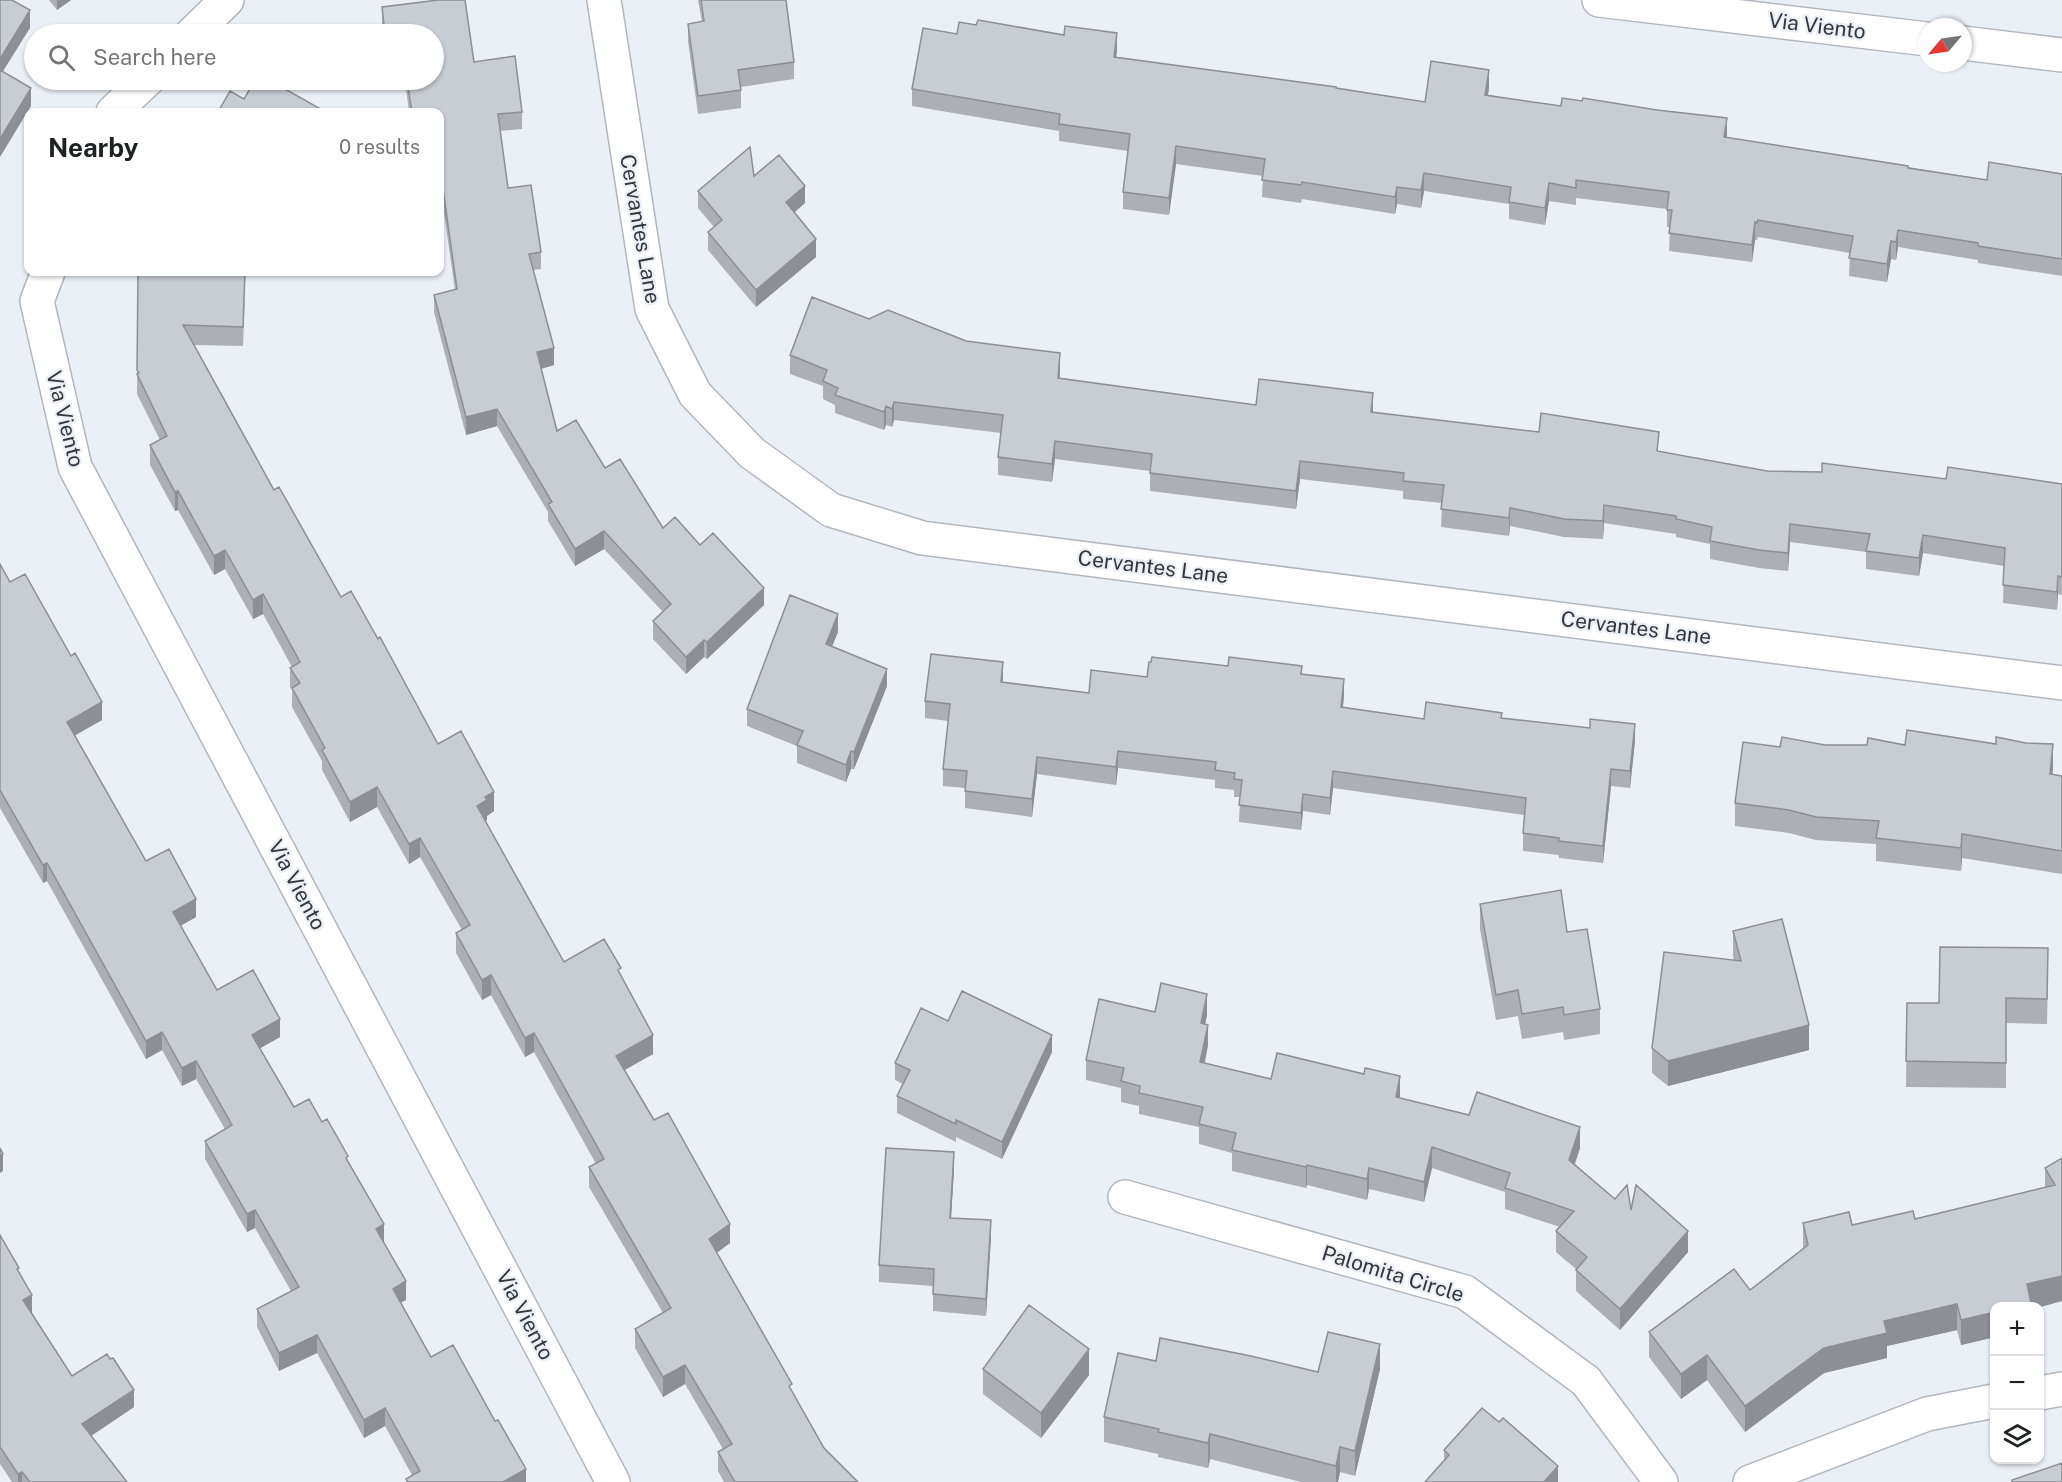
<!DOCTYPE html>
<html lang="en">
<head>
<meta charset="utf-8">
<style>
  :root { --surface:#fff; --page:#f6f6f6; --text:#202124; --muted:#757577; --line:#e0e0e0 }
  body { margin:0; font-family:"Public Sans",sans-serif; background:var(--page); color:var(--text) }
  .controls { position:absolute; right:18px; bottom:18px; display:grid; overflow:hidden; border-radius:12px; box-shadow:0 2px 4px #0004 }
  .controls button { width:54px; height:54px; display:grid; place-items:center; padding:0; border:0; border-bottom:2px solid var(--line); background:var(--surface); color:var(--text); font:30px sans-serif }
  .compass { position:absolute; left:1918px; top:18px; width:54px; height:54px; border-radius:50%; background:var(--surface); box-shadow:0 2px 4px #0004; rotate:241deg }
  .list { margin:0; padding:0; list-style:none }
  h2 { display:flex; justify-content:space-between; align-items:center; height:78px; margin:0; padding:0 24px; font-size:26px }
  h2 small { font-size:20px; font-weight:400; color:var(--muted) }
  .icon { flex:none; width:33px; height:33px; fill:none; stroke:currentColor; stroke-width:2; stroke-linecap:round; stroke-linejoin:round }
  .map { position:relative; flex:none; width:2062px; height:1482px; overflow:hidden }
  .search { position:absolute; background:var(--surface); box-shadow:0 2px 4px #0004; left:24px; top:24px; width:420px; height:66px; display:flex; align-items:center; gap:15px; box-sizing:border-box; padding:0 21px; border-radius:33px; color:var(--muted); font-size:22px }
  .panel { position:absolute; background:var(--surface); box-shadow:0 2px 4px #0004; left:24px; top:108px; width:420px; height:168px; border-radius:12px }
  .map>svg:first-child { display:block }
</style>
</head>
<body>
<div class="map">
<svg width="2062" height="1482" viewBox="0 0 2062 1482">
  <rect width="100%" height="100%" fill="#ebf0f7"/>
  <g fill="none" stroke-linecap="round" stroke-linejoin="round">
    <g stroke="#b2b7be" stroke-width="36">
      <path id="street" d="M604,0L652,309L695,394L752,453L831,510L922,538L2062,683
        M1599,0L1927,39
        M192,34L227,0
        M1963,43L2062,55
        M113,112L147,80
        M48,272L37,301L75,467L613,1482
        M1125,1197L1465,1292L1586,1381L1661,1482
        M2040,1393L2062,1389
        M1750,1482L1927,1414L1994,1401"/>
    </g>
    <use href="#street" stroke="#fff" stroke-width="33"/>
  </g>
  <path fill="#acafb5" d="M49,0H71L57,10Z
    M438,0H465L474,62L515,56L522,112V129L500,131L508,188L531,185L541,252V269L533,270L554,348V365L541,369L557,431L576,420L605,468L620,459L663,528L675,517L700,545L713,533L764,588V605L707,659L704,657L686,674L653,639V621L663,612L604,549L575,566L548,521V512L497,426L466,435L434,312V295L455,290L440,185V112H409L405,80H434V34H383L382,25V7Z
    M698,0H786L794,62V79L741,87V108L698,114L688,41V24L702,22Z
    M976,25L1064,35L1117,50L1116,57L1336,89L1425,102L1489,88L1488,95L1726,137L1987,180L2062,174V276L1978,263V260L1898,247L1896,260L1891,259L1887,282L1849,276L1850,253L1758,237L1757,240H1755L1752,262L1669,251L1670,227H1667V209L1576,198V205L1549,201L1545,225L1509,219V204L1424,191L1421,208L1397,204L1395,214L1302,199L1301,203L1262,197L1263,176L1176,164L1169,215L1123,209V192L1128,151L1059,141V131L912,106V89L957,34Z
    M754,176L805,203L794,212L816,257L756,307L708,250V232L714,227L698,208V191Z
    M138,272L245,291L243,346L194,345L274,490L341,597L438,744L494,811L487,816V820L485,821L564,962L621,976L653,1054L624,1070L654,1120L730,1243L717,1253L792,1391L824,1448L858,1482H724L718,1471V1452L723,1449L685,1384L663,1397L635,1348V1329L663,1313L589,1187V1167L596,1164L534,1052L525,1057L491,995L482,1000L456,953V933L462,930L420,857L409,864L377,807L350,822L322,770V761L292,707V690L290,687V668L292,667L263,614L253,619L225,569L214,575L178,510L175,511L150,465V445L160,440L137,394Z
    M869,319L966,341L1060,371V379L1256,405L1373,412L1659,452L1767,471L2062,484V595L2058,594L2057,610L2003,603L2004,566L1923,553L1919,576L1866,569V552L1790,542L1788,571L1759,568L1710,559V544L1676,537V534L1604,523L1603,539L1564,537L1510,526L1509,536L1441,527L1442,503L1403,499V491L1300,479L1296,509L1150,491V471L1055,459L1052,482L998,475V457L1001,433L894,420L892,427L886,425L884,430L835,413V405L823,399V386L790,374V355Z
    M0,564L10,582L102,720L75,735L146,861L196,917L180,926L217,990L280,1037L260,1048L294,1107L322,1122L348,1162L384,1242L406,1300L401,1302L431,1357L526,1482H406V1479L412,1475L385,1426L364,1438L317,1353L279,1371L257,1327V1309L291,1291L255,1228L247,1232L205,1159V1141L225,1129L196,1079L182,1086L162,1050L146,1059L47,881L43,883L0,808Z
    M838,632L832,646L887,686L854,769H851L846,782L797,763V746L747,726V709Z
    M1228,666L1302,674L1344,696L1343,707L1424,719L1502,718L1635,741L1630,788L1611,786L1603,863L1559,858V855L1523,851V833L1524,815L1333,788L1330,815L1303,811L1301,830L1239,822L1240,797H1234V790L1215,788V780L1118,768L1116,785L1037,774L1032,817L965,808V788L943,786V769L948,721L925,718V701L1003,682L1089,693L1147,677Z
    M1825,745H1905L2053,768L2052,775L2062,776V874L1962,858L1961,871L1876,861V844L1816,840L1789,833L1735,826V803L1780,747Z
    M1480,904L1567,932L1600,1009V1034L1564,1040L1563,1032L1522,1039L1518,1016L1496,1020L1480,929Z
    M1733,931L1809,1050L1668,1086L1652,1073V1048L1734,960L1733,956Z
    M2048,974L2047,1024L2006,1023V1088L1906,1087L1907,1003H1939Z
    M1155,1012L1207,1015L1205,1024L1208,1045L1205,1063L1271,1079L1400,1098L1580,1148L1575,1164L1615,1199L1631,1210L1688,1252L1620,1330L1576,1291V1269L1556,1252V1231L1560,1227L1505,1209V1192L1432,1168L1424,1202L1369,1189L1367,1200L1307,1185L1306,1188L1232,1171V1153L1199,1144V1127L1139,1114V1106L1121,1102V1088L1086,1080V1060Z
    M948,1021L1052,1052L1002,1159L956,1137V1142L897,1113V1096L903,1084L895,1080V1063Z
    M2062,1158V1301L2040,1307L1995,1306V1337L1961,1345L1957,1330L1887,1346V1358L1824,1373L1745,1432L1707,1380L1681,1399L1649,1357V1332L1750,1290L1803,1249V1223L1852,1225L1915,1219L2045,1188V1168Z
    M954,1169L951,1218L991,1237L986,1316L933,1311V1286L879,1282V1265Z
    M0,1235L19,1273L32,1312L31,1313L72,1376L134,1407L91,1436L127,1482H12L0,1464Z
    M1156,1361L1318,1372L1380,1369L1355,1476L1340,1472L1338,1482H1301L1210,1459L1208,1468L1158,1457V1454L1104,1442V1417Z
    M983,1369L1089,1375L1041,1438L983,1394Z
    M1444,1450L1558,1482L1444,1461Z"/>
  <path fill="#8c8f94" d="M57,0H71L57,10Z
    M30,10V28L0,76V59Z
    M1117,33V50L1114,74V57Z
    M1489,70V88L1485,112V95Z
    M31,88V106L0,157V139Z
    M1727,118V135L1724,154V137Z
    M1176,146V164L1169,215V198Z
    M1424,173V191L1421,208V190Z
    M1549,183V201L1545,225V208Z
    M805,186V203L786,220V202Z
    M1397,187V204L1395,214V197Z
    M1755,222V240L1752,262V245Z
    M1898,230V247L1896,260V242Z
    M816,239V257L756,307V290Z
    M1891,241V259L1887,282V264Z
    M554,348V365L537,370V352Z
    M1060,353V371L1058,397V378Z
    M1373,393V411L1371,430V412Z
    M894,402V420L892,427V409Z
    M886,406V425L884,430V412Z
    M497,409V426L466,435V417Z
    M1055,441V459L1052,482V464Z
    M1300,461V479L1296,509V491Z
    M178,491V510L175,511V492Z
    M1604,505V523L1603,539V521Z
    M1510,508V526L1509,536V518Z
    M1790,524V542L1788,571V553Z
    M604,531V549L575,566V549Z
    M1923,535V553L1919,576V558Z
    M225,550V569L214,575V556Z
    M2058,576V594L2057,610V592Z
    M764,588V605L707,659V642Z
    M263,594V614L253,619V600Z
    M838,614V632L826,661V644Z
    M704,640V657L686,674V657Z
    M1003,662V679L1001,699V682Z
    M887,669V686L854,769V752Z
    M1344,679V696L1341,724V707Z
    M102,702V720L67,740V722Z
    M1635,724V741L1630,788V771Z
    M2053,744V768L2050,798V774Z
    M851,751V769L846,782V765Z
    M1118,751V768L1116,785V767Z
    M1037,757V774L1032,817V799Z
    M1611,769V786L1603,863V846Z
    M1333,771V788L1330,815V798Z
    M377,787V807L350,822V802Z
    M494,792V811L487,816V820L477,825V806L485,797Z
    M1303,794V811L1301,830V813Z
    M1962,834V858L1961,871V848Z
    M420,838V857L409,864V844Z
    M47,863V881L43,883V865Z
    M196,899V917L173,930V912Z
    M491,975V995L482,1000V980Z
    M1207,994V1015L1201,1043V1023Z
    M280,1019V1037L252,1053V1035Z
    M1208,1025V1045L1200,1082V1062Z
    M1809,1025V1050L1668,1086V1061Z
    M162,1032V1050L146,1059V1041Z
    M534,1033V1052L525,1057V1038Z
    M653,1035V1054L616,1075V1056Z
    M1052,1035V1052L1002,1159V1142Z
    M196,1061V1079L182,1086V1068Z
    M1400,1076V1097L1396,1117V1097Z
    M1580,1127V1148L1569,1180V1160Z
    M1432,1147V1168L1424,1202V1182Z
    M954,1152V1169L950,1235V1218Z
    M3,1154V1171L0,1173V1156Z
    M1307,1165V1185L1306,1188V1167Z
    M1369,1168V1189L1367,1200V1179Z
    M255,1210V1228L247,1232V1214Z
    M991,1220V1237L986,1316V1299Z
    M384,1224V1242L376,1247V1229Z
    M730,1224V1243L709,1258V1239Z
    M1688,1231V1252L1620,1330V1309Z
    M2062,1276V1301L2040,1307L2016,1306L2027,1284Z
    M406,1281V1300L393,1307V1289Z
    M32,1295V1312L23,1318V1300Z
    M1957,1304V1330L1887,1346V1358L1824,1373L1745,1432V1406L1824,1348L1884,1321Z
    M1995,1312V1337L1961,1345V1320Z
    M317,1335V1353L279,1371V1353Z
    M1380,1344V1369L1355,1476V1451Z
    M1089,1349V1375L1041,1438V1413Z
    M1707,1355V1380L1681,1399V1374Z
    M685,1365V1384L663,1397V1377Z
    M134,1390V1407L82,1442V1424Z
    M385,1408V1426L364,1438V1420Z
    M1210,1434V1459L1208,1468V1443Z
    M1340,1447V1472L1338,1482H1336V1466Z
    M1558,1466V1482H1544Z
    M526,1469V1482H503Z
    M22,1472V1482H18V1474Z"/>
  <path fill="#c8ccd3" stroke="#8c8f94" stroke-width="1.5" d="M0,0H12L30,10L0,59Z
    M438,0H465L474,62L515,56L522,112L498,114L508,188L531,185L541,252L529,254L554,348L537,352L557,431L576,420L605,468L620,459L663,528L675,517L700,545L713,533L764,588L707,642L704,640L686,657L653,621L671,604L604,531L575,549L548,504L552,502L497,409L466,417L434,295L457,289L440,168V112H412L407,80H434V34H385L382,7Z
    M701,0H786L794,62L738,70L741,90L698,96L688,24L704,21Z
    M978,20L1064,35L1065,26L1117,33L1114,57L1336,87V88L1425,102L1431,61L1489,70L1485,95L1561,106L1562,98L1582,101L1583,98L1657,110L1727,118L1724,137L1908,166V168L1987,180L1989,162L2062,174V259L1978,246V243L1898,230L1896,242L1891,241L1887,264L1849,258L1853,236L1758,220L1757,223L1755,222L1752,245L1669,233L1672,210H1667L1669,192L1576,180V188L1549,183L1545,208L1509,202L1511,187L1424,173L1421,190L1397,187L1395,197L1302,182L1301,185L1262,180L1265,159L1176,146L1169,198L1123,192L1130,134L1059,124L1060,114L912,89L923,28L957,34L959,22L976,25Z
    M0,70L31,88L0,139Z
    M255,80H269L326,112H218L230,91L244,99Z
    M750,147L754,176L779,155L805,186L786,202L816,239L756,290L708,232L722,220L698,191Z
    M138,272H245L243,327L183,325L274,490L279,487L341,597L351,591L378,639L380,637L438,744L461,731L494,792L485,797L487,800L477,806L564,962L604,939L621,968L618,970L653,1035L616,1056L654,1120L668,1113L730,1224L709,1239L792,1384L789,1386L824,1448L858,1482H735L718,1452L732,1444L685,1365L663,1377L635,1329L671,1308L589,1167L604,1159L534,1033L525,1038L491,975L482,980L456,933L470,925L420,838L409,844L377,787L350,802L322,750L325,748L292,688L300,683L290,668L300,662L263,594L253,600L225,550L214,556L178,491L175,492L150,445L167,436L137,374L139,373L137,370Z
    M812,297L869,319L888,310L966,341L1060,353L1058,378L1256,405L1259,379L1373,393L1371,412L1539,432L1541,413L1659,432L1657,451L1767,471L1822,472V463L1946,479L1948,467L2062,484V577L2058,576L2057,592L2003,585L2005,548L1923,535L1919,558L1866,551L1870,534L1790,524L1788,553L1759,550L1710,541L1712,527L1676,519V516L1604,505L1603,521L1564,519L1510,508L1509,518L1441,509L1444,485L1403,481L1404,473L1300,461L1296,491L1150,473L1152,454L1055,441L1052,464L998,457L1003,415L894,402L892,409L886,406L884,412L835,395L838,388L823,381L827,370L790,355Z
    M0,564L10,582L25,574L71,656L75,653L102,702L67,722L146,861L169,849L196,899L173,912L217,990L253,970L280,1019L252,1035L294,1107L309,1099L322,1122L327,1119L348,1156L346,1158L384,1224L376,1229L406,1281L393,1289L431,1357L453,1345L495,1421L498,1420L526,1469L503,1482H408L406,1479L420,1471L385,1408L364,1420L317,1335L279,1353L257,1309L299,1287L255,1210L247,1214L205,1141L232,1125L196,1061L182,1068L162,1032L146,1041L47,863L43,865L0,790Z
    M790,595L838,614L826,644L887,669L854,752L851,751L846,765L797,745L803,731L747,709Z
    M931,654L1003,662L1001,682L1089,693L1091,670L1147,677L1149,662H1151L1152,657L1228,666L1229,657L1302,666L1301,674L1344,679L1341,707L1424,719L1426,702L1502,713L1501,718L1590,728V719L1635,724L1630,771L1611,769L1603,846L1559,841V838L1523,833L1526,798L1333,771L1330,798L1303,794L1301,813L1239,805L1242,780L1234,779L1235,773L1215,770L1216,762L1118,751L1116,767L1037,757L1032,799L965,791L967,771L943,769L950,704L925,701Z
    M1907,730L1996,744V737L2026,743L2053,744L2050,774L2062,776V851L1962,834L1961,848L1876,838L1879,821L1816,817L1789,810L1735,803L1743,742L1780,747L1782,737L1825,745H1867L1868,738L1905,745Z
    M1561,890L1567,932L1587,929L1600,1009L1564,1015L1563,1007L1522,1014L1518,990L1496,995L1480,904Z
    M1782,919L1809,1025L1668,1061L1652,1048L1664,952L1741,961L1733,931Z
    M1940,947L2048,948L2047,999L2006,998V1063L1906,1061L1907,1003H1939Z
    M1161,983L1207,994L1201,1023L1208,1025L1200,1062L1271,1079L1277,1053L1364,1074L1365,1068L1400,1076L1396,1097L1469,1115L1477,1092L1580,1127L1569,1160L1615,1199L1627,1185L1631,1210L1636,1185L1688,1231L1620,1309L1576,1270L1587,1257L1556,1231L1574,1211L1505,1188L1510,1173L1432,1147L1424,1182L1369,1168L1367,1179L1307,1165L1306,1167L1232,1150L1236,1133L1199,1124L1203,1107L1139,1093L1140,1086L1121,1081L1124,1068L1086,1060L1099,999L1155,1012Z
    M962,991L1052,1035L1002,1142L956,1120V1124L897,1096L910,1070L895,1063L921,1008L948,1021Z
    M0,1148L3,1154L0,1156Z
    M886,1148L954,1152L950,1218L991,1220L986,1299L933,1294L934,1269L879,1265Z
    M2062,1158V1276L2027,1284L2031,1303L2016,1306H1995V1312L1961,1320L1957,1304L1884,1321L1887,1333L1824,1348L1745,1406L1707,1355L1681,1374L1649,1332L1734,1269L1750,1290L1808,1245L1803,1223L1849,1212L1852,1225L1913,1211L1915,1219L2055,1185L2045,1168Z
    M0,1235L19,1268L17,1269L32,1295L23,1300L72,1376L107,1354L110,1359L113,1358L134,1390L82,1424L127,1482H30L22,1472L18,1474L0,1447Z
    M1029,1305L1089,1349L1041,1413L983,1369Z
    M1328,1332L1380,1344L1355,1451L1340,1447L1336,1466L1210,1434L1208,1443L1158,1432L1159,1429L1104,1417L1118,1353L1156,1361L1160,1338L1251,1356L1318,1372Z
    M1482,1408L1499,1422L1503,1418L1558,1466L1544,1482H1425L1449,1455L1444,1450Z
    M2062,1463V1482H2012V1480Z"/>
  <g text-anchor="middle" stroke-width="4.5" stroke-linejoin="round" paint-order="stroke">
    <g font-size="21" fill="#343639" stroke="#ebf0f7">
      <text transform="translate(1817 26) rotate(7)" y="7">Via Viento</text>
      <text transform="translate(640 229) rotate(80)" y="7">Cervantes Lane</text>
      <text transform="translate(65 419) rotate(76)" y="7">Via Viento</text>
      <text transform="translate(1153 567) rotate(7)" y="7">Cervantes Lane</text>
      <text transform="translate(1636 628) rotate(7)" y="7">Cervantes Lane</text>
      <text transform="translate(297 885) rotate(62)" y="7">Via Viento</text>
      <text transform="translate(1393 1274) rotate(17)" y="7">Palomita Circle</text>
      <text transform="translate(525 1315) rotate(62)" y="7">Via Viento</text>
    </g>
  </g>
</svg>
<div class="controls">
<button>+</button>
<button>−</button>
<button><svg class="icon" aria-label="layers" viewBox="0 0 24 24"><path d="M12 4l9 5-9 5-9-5zM3 14l9 5 9-5"/></svg></button>
</div>
<svg class="compass" viewBox="-18 -18 36 36"><path d="M0-13l5 13h-10z" fill="#e53935"/><path d="M0 13l5-13h-10z" fill="#757577"/></svg>
<div class="search"><svg class="icon" aria-label="search" viewBox="0 0 24 24"><circle cx="10" cy="10" r="6"/><path d="M15 15l6 6"/></svg>Search here</div>
<section class="panel">
<h2>Nearby<small>0 results</small></h2>
<ul class="list">
</ul>
</section>
</div>
</body>
</html>
